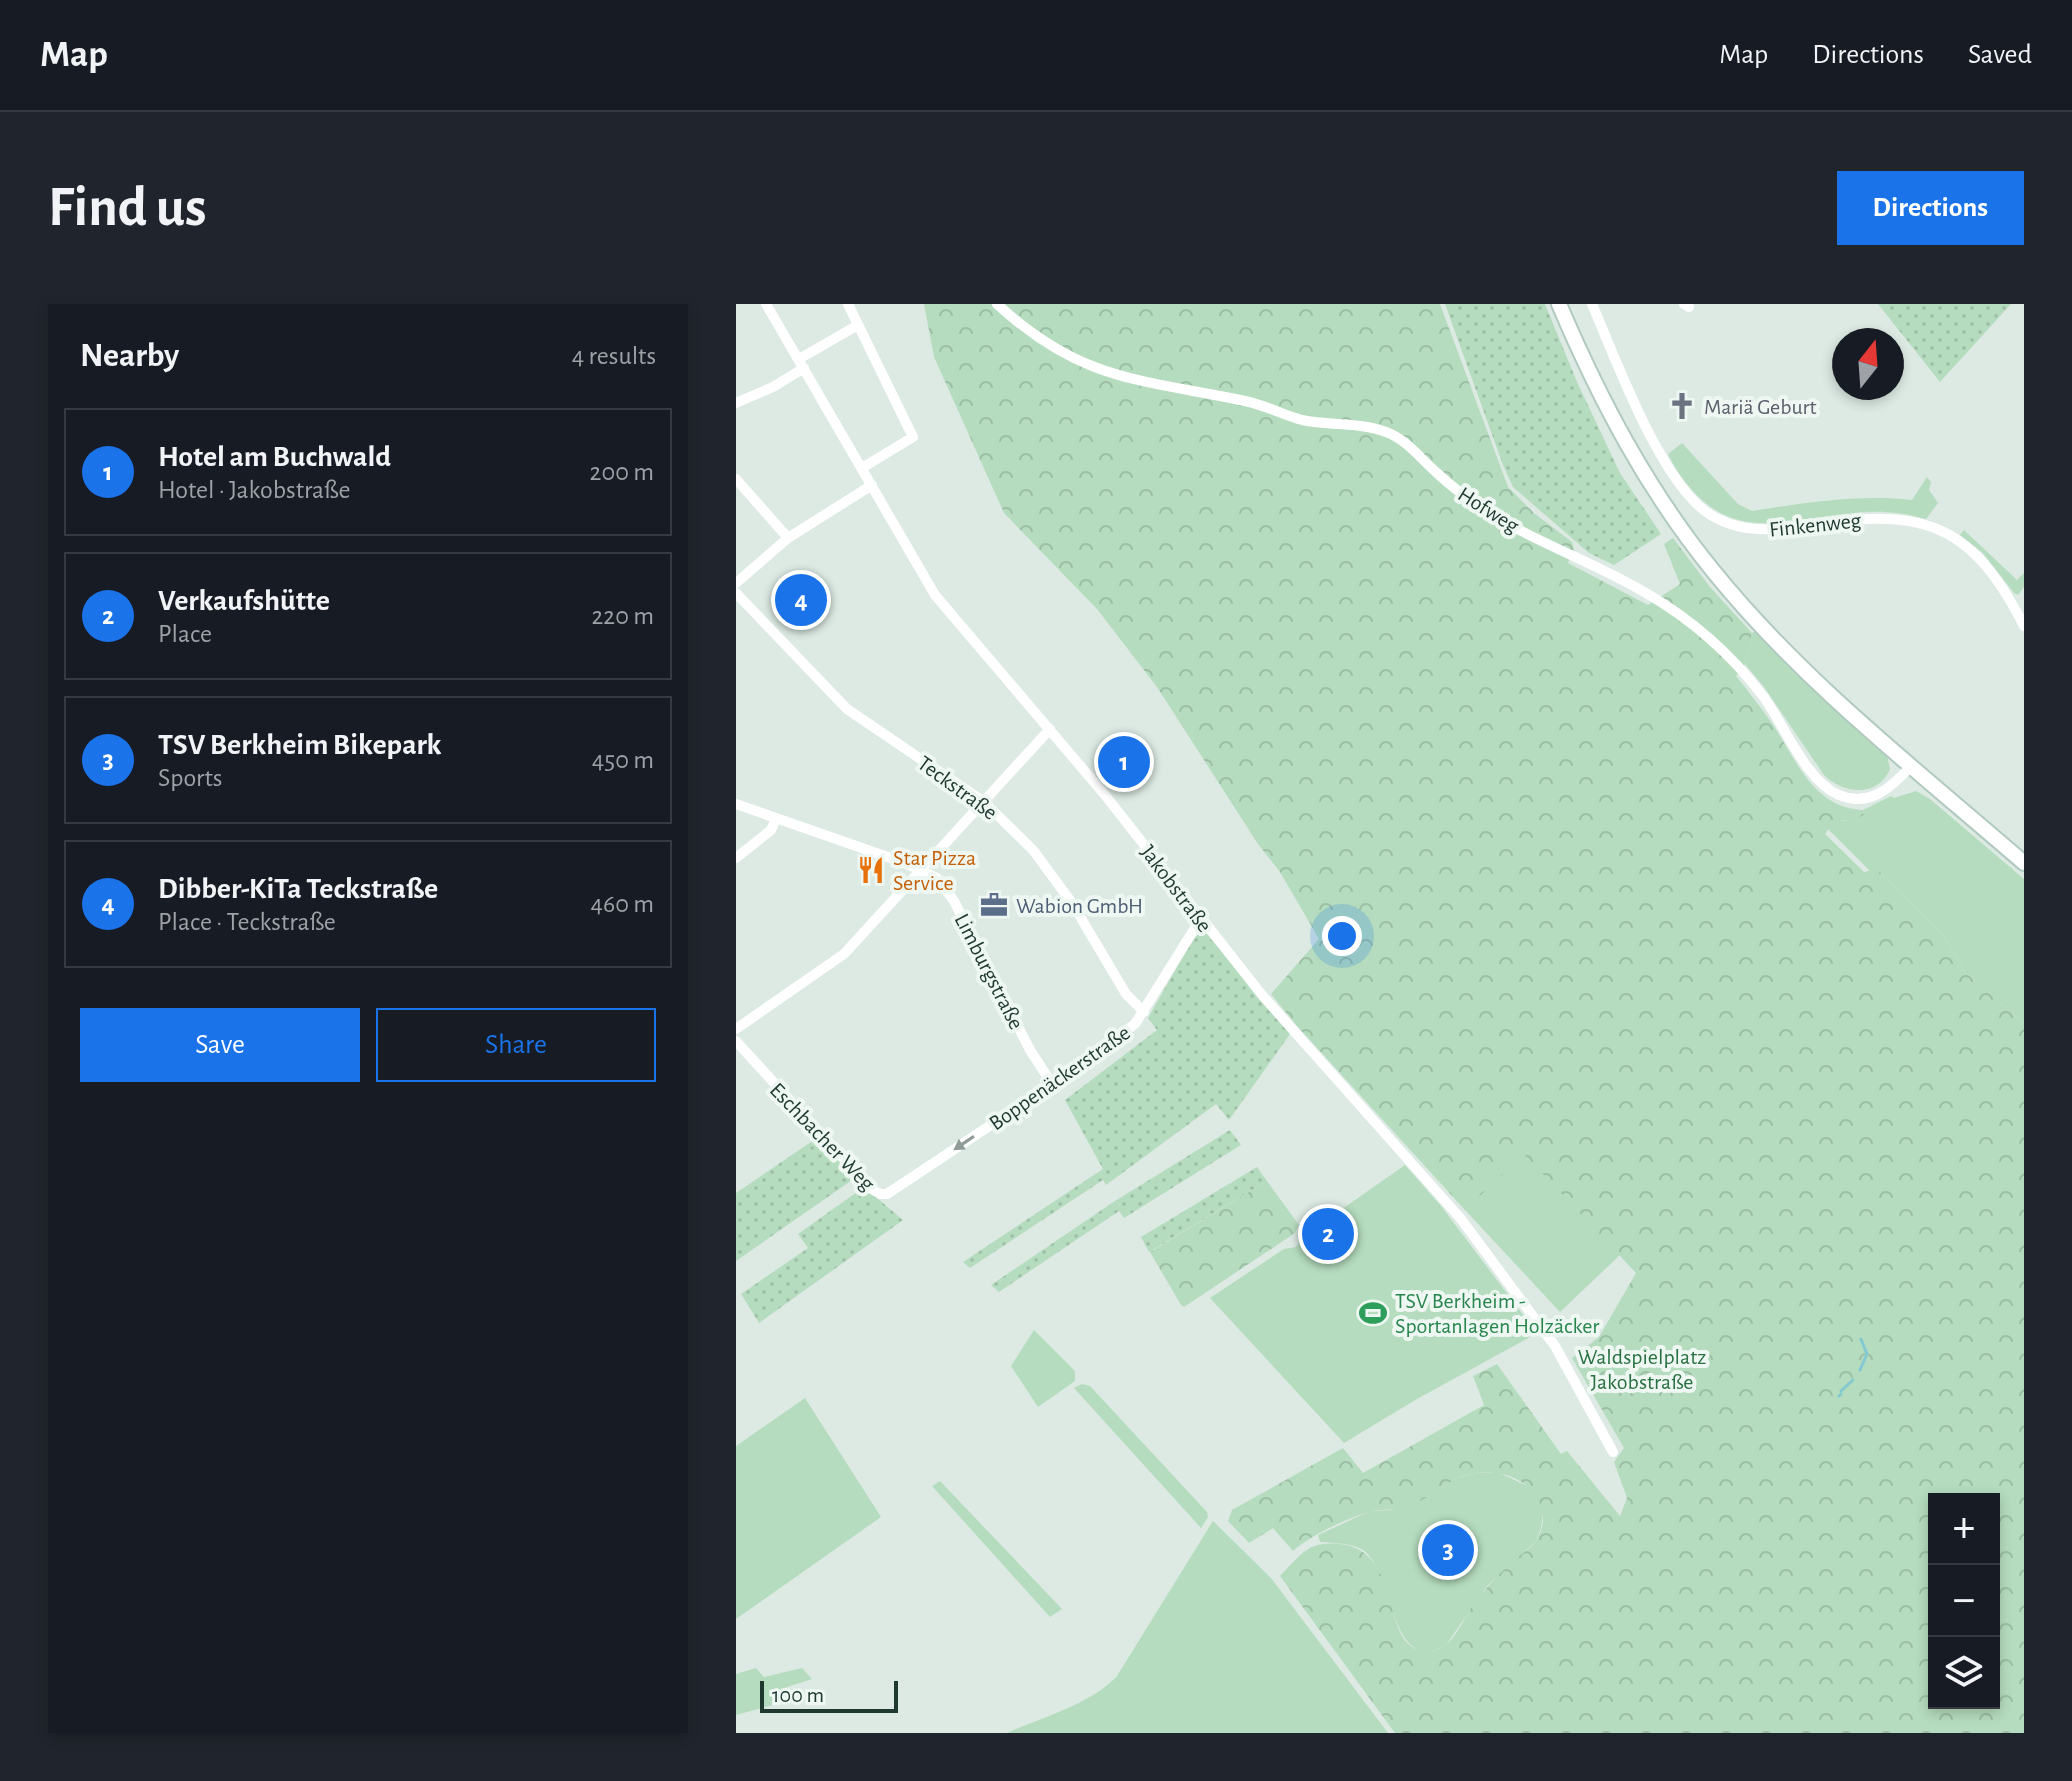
<!DOCTYPE html>
<html lang="en">
<head>
<meta charset="utf-8">
<style>
  :root { --surface:#171b24; --page:#20242c; --text:#f1f3f6; --muted:#9ea1a6; --line:#363941; --accent:#1a73e8 }
  body { margin:0; font-family:"Alegreya Sans",sans-serif; background:var(--page); color:var(--text) }
  .controls { position:absolute; right:24px; bottom:24px; display:grid; overflow:hidden; border-radius:0px; box-shadow:0 4px 12px #0003 }
  .controls button { width:72px; height:72px; display:grid; place-items:center; padding:0; border:0; border-bottom:2px solid var(--line); background:var(--surface); color:var(--text); font:40px sans-serif }
  .compass { position:absolute; left:1096px; top:24px; width:72px; height:72px; border-radius:50%; background:var(--surface); box-shadow:0 4px 12px #0003; rotate:17deg }
  .scale { position:absolute; left:24px; bottom:20px; width:138px; box-sizing:border-box; padding-left:8px; border:4px solid #1f3931; border-top:0; font-size:22px; line-height:28px; white-space:nowrap; color:#1f3931; -webkit-text-stroke:6px #eef7f2; paint-order:stroke }
  .you { position:absolute; left:606px; top:632px; width:28px; height:28px; margin:-20px; border:6px solid #fff; border-radius:50%; background:#1a73e8; box-shadow:0 0 0 12px #1a73e833 }
  .badge { display:grid; place-items:center; width:52px; height:52px; border-radius:50%; background:var(--accent); color:#fff; font-size:26px; font-weight:700 }
  .pin { position:absolute; translate:-50% -50%; border:4px solid #fff; box-shadow:0 2px 8px #0006 }
  .list { margin:0; padding:0; list-style:none }
  h2 { display:flex; justify-content:space-between; align-items:center; height:104px; margin:0; padding:0 32px; font-size:34px }
  h2 small { font-size:26px; font-weight:400; color:var(--muted) }
  .list li { display:grid; grid-template-columns:52px 1fr auto; gap:24px; align-items:center; box-sizing:border-box; height:128px; margin:0 16px 16px; padding:0 16px; border:2px solid var(--line); border-radius:0px }
  .list b { display:block; font-size:30px; white-space:nowrap }
  .list p { margin:0; font-size:26px; white-space:nowrap; color:var(--muted) }
  .list em { font-size:26px; font-style:normal; color:var(--muted) }
  .actions { display:flex; gap:16px; padding:24px 32px }
  .actions a { flex:1; padding:18px 0; border:2px solid var(--accent); border-radius:0px; text-align:center; font-size:28px; color:var(--accent) }
  .actions .main { background:var(--accent); color:#fff }
  .icon { flex:none; width:44px; height:44px; fill:none; stroke:currentColor; stroke-width:2; stroke-linecap:round; stroke-linejoin:round }
  .map { position:relative; flex:none; width:1288px; height:1429px; overflow:hidden; border-radius:0px }
  header { display:flex; align-items:center; gap:48px; box-sizing:border-box; height:112px; padding:0 40px; background:var(--surface); border-bottom:2px solid var(--line) }
  header strong { font-size:38px }
  nav { display:flex; gap:44px; margin-inline-start:auto; font-size:28px }
  .intro { display:flex; align-items:center; justify-content:space-between; box-sizing:border-box; height:192px; padding:0 48px }
  h1 { margin:0; font-size:56px }
  .button { padding:20px 36px; border-radius:0px; background:var(--accent); color:#fff; font-size:28px; font-weight:700 }
  main { display:flex; gap:48px; padding:0 48px }
  aside { flex:1; background:var(--surface); border-radius:0px; box-shadow:0 4px 12px #0003 }
  .map>svg:first-child { display:block }
</style>
</head>
<body>
<header>
<strong>Map</strong>
<nav><a>Map</a><a>Directions</a><a>Saved</a></nav>
</header>
<div class="intro"><h1>Find us</h1><a class="button">Directions</a></div>
<main>
<aside>
<h2>Nearby<small>4 results</small></h2>
<ul class="list">
<li><span class="badge">1</span><div><b>Hotel am Buchwald</b><p>Hotel · Jakobstraße</p></div><em>200 m</em></li>
<li><span class="badge">2</span><div><b>Verkaufshütte</b><p>Place</p></div><em>220 m</em></li>
<li><span class="badge">3</span><div><b>TSV Berkheim Bikepark</b><p>Sports</p></div><em>450 m</em></li>
<li><span class="badge">4</span><div><b>Dibber-KiTa Teckstraße</b><p>Place · Teckstraße</p></div><em>460 m</em></li>
</ul>
<div class="actions"><a class="main">Save</a><a>Share</a></div>
</aside>
<div class="map">
<svg width="1288" height="1429" viewBox="0 0 1288 1429">
  <defs>
    <pattern id="forest-crowns" width="20" height="18" patternUnits="userSpaceOnUse" patternTransform="scale(2)"><rect width="20" height="18" fill="#b5dcbe"/><path d="M2 6a3 3 0 1 1 6 0M12 15a3 3 0 1 1 6 0" fill="none" stroke="#9bbea4"/></pattern>
    <pattern id="garden-dots" width="8" height="8" patternUnits="userSpaceOnUse" patternTransform="scale(2)"><rect width="8" height="8" fill="#b5dcbe"/><path d="M2 2h.1M6 6h.1" fill="none" stroke="#9bbea4" stroke-width="1.8" stroke-linecap="round"/></pattern>
  </defs>
  <rect width="100%" height="100%" fill="#ddeae4"/>
  <path fill="#b5dcbe" d="M946,139L1002,200L1016,207C1069,199 1122,190 1176,196L1191,173L1195,178L1193,186L1202,199L1190,215C1166,208 1143,206 1117,209C1057,214 1003,239 956,186C946,175 938,163 932,150Z
    M1228,226L1281,276L1288,269V283L1282,291L1278,289L1247,249L1224,231Z
    M1022,326L1151,451L1154,465C1142,494 1107,490 1088,471L1028,383L1009,360L1016,329Z
    M1180,487L1194,495L1288,575V720L1228,667L1209,633L1141,565L1134,567L1092,525L1099,515L1108,517L1128,511L1127,506L1155,492L1158,494Z
    M788,849L884,951L824,1008L729,906Z
    M669,861L705,902L798,1025L794,1033L681,1095L608,1139L474,994L548,945L560,943L569,931Z
    M298,1026L339,1067V1077L302,1103L275,1062Z
    M346,1080L354,1082L471,1208L472,1213L465,1224L338,1084Z
    M69,1094L145,1213L0,1315V1142Z
    M761,1168L796,1184L803,1193L807,1209L805,1224L800,1237L751,1282L710,1341C653,1374 659,1268 627,1246C616,1239 598,1239 584,1238L582,1231L634,1207L655,1206L685,1197L719,1175L738,1169Z
    M204,1177L326,1305L314,1313L196,1182Z
    M477,1217L535,1274L652,1429H271C305,1414 357,1399 381,1372Z
    M20,1364L28,1373L66,1364L76,1375L45,1385L48,1398L0,1411V1370Z"/>
  <path fill="url(#forest-crowns)" fill-rule="evenodd" d="M188,0H704L772,183L799,210L836,238L838,245L832,259L912,301L944,280L928,240L937,234L974,283L1016,329L1009,360L1000,372C1012,387 1024,402 1035,418C1060,454 1076,504 1127,506L1128,511L1115,517L1099,516L1089,530L1128,568L1141,565L1209,633L1228,667L1288,720V1429H659L544,1272C566,1250 571,1237 604,1240C673,1247 639,1358 699,1346C719,1342 729,1310 741,1295C751,1283 762,1271 774,1260C782,1252 795,1245 801,1235C815,1211 803,1186 780,1175C768,1169 753,1167 739,1169C714,1173 697,1193 674,1202C661,1207 646,1204 632,1208C610,1215 573,1232 557,1247L537,1224L513,1239L492,1217L496,1206L607,1144L627,1169L748,1101L737,1072L761,1060L825,1150L831,1147L884,1212L891,1194L878,1158L888,1144L836,1054L863,1033L900,969L788,850L729,906L561,722L535,690L583,635L544,568L522,540L421,383L361,305L268,209L198,53ZM1198,1195H1258V1399H1198Z
    M531,877L563,921L559,929L448,1003L445,1001L414,948Z"/>
  <path fill="url(#garden-dots)" d="M709,0H809L841,78L884,169L925,230L878,261L853,249L777,183L767,161Z
    M1142,0H1275L1204,78Z
    M461,628H469L554,730L493,816L480,800L370,881L367,876L234,964L227,958L367,865L329,796L421,726L412,714Z
    M494,826L505,841L388,914L383,907L263,988L255,981L379,897Z
    M81,834L119,874L0,957V889Z
    M521,863L531,877L413,948L405,933Z
    M128,883L167,916L23,1019L5,990L72,944L62,930Z"/>
  <g fill="none" stroke-linecap="round" stroke-linejoin="round">
    <path stroke="#83c9d1" stroke-width="3" d="M1124,1066L1131,1050L1125,1035
      M1105,1087L1117,1076
      M1103,1092L1105,1090"/>
    <g stroke="#b1cabf" stroke-width="18">
      <path id="secondary" d="M823,0C864,96 911,186 978,268C1067,378 1181,466 1288,559"/>
    </g>
    <path stroke="#fff" stroke-width="10" d="M30,0L199,291L369,491L526,691L725,915L819,1042L877,1148
      M112,0L177,133L126,164
      M261,0C346,78 404,75 509,97C529,101 547,111 566,116C594,122 624,118 650,128C670,135 685,155 701,169C716,183 732,195 749,206C800,239 858,258 910,289C955,315 995,350 1027,392C1048,420 1070,478 1103,491C1133,504 1156,483 1175,462
      M856,0C880,56 922,171 969,207C999,229 1033,227 1068,222C1181,204 1233,213 1288,322
      M948,0L953,3
      M63,55L122,21
      M0,99L37,83L68,64
      M0,175L52,234
      M0,279L52,234L136,181
      M0,289L111,405L248,498L297,546L336,599L390,690L408,708
      M0,500L166,558L201,574L218,597L294,746L316,780
      M0,554L35,526L40,515
      M0,725L108,650L314,425
      M0,737L134,884L144,890H151L324,775L399,720L464,616"/>
    <use href="#secondary" stroke="#fff" stroke-width="14"/>
  </g>
  <defs><path id="oneway-solid" d="M-6-.8H1V-3.2L6.5 0L1 3.2V.8H-6Z" transform="scale(2)"/></defs>
  <use fill="#8f9c98" href="#oneway-solid" transform="translate(228 839) rotate(146)"/>
  <defs>
    <g id="church-bare" transform="scale(2.16)"><path d="M-1.2-6h2.4v3.5h3.3v2.4h-3.3V6h-2.4V-.1h-3.3v-2.4h3.3Z" fill="#6b7280" stroke="#eef7f2" stroke-width="2.5" paint-order="stroke"/></g>
    <g id="restaurant-bare" transform="scale(2.16)"><path d="M-5-6h1v4h1v-4h1v4h1v-4h1v5L-1.5 .5V6h-2V.5L-5-1ZM5-6V6H3V1.5H1.5Q1.5-4 5-6Z" fill="#e8710a" stroke="#eef7f2" stroke-width="2.5" paint-order="stroke"/></g>
    <g id="office-bare" transform="scale(2.16)"><path d="M-6-3h4V-5.5h4V-3h4V5H-6ZM-1-4.5V-3h2v-1.5ZM-6 0V1H6V0Z" fill="#5c6f8a" stroke="#eef7f2" stroke-width="2.5" paint-order="stroke"/></g>
    <g id="stadium-bare" transform="scale(2.16)"><path d="M0-5a6.5 5 0 1 0 0 10a6.5 5 0 1 0 0-10ZM-3.5-1.8h7v3.6h-7Z" fill="#2e9e5b" stroke="#eef7f2" stroke-width="2.5" paint-order="stroke"/></g>
  </defs>
  <g fill-rule="evenodd">
    <use href="#church-bare" x="946" y="102"/>
    <use href="#restaurant-bare" x="135" y="566"/>
    <use href="#office-bare" x="258" y="601"/>
    <use href="#stadium-bare" x="637" y="1009"/>
  </g>
  <g text-anchor="middle" stroke-width="8" stroke-linejoin="round" paint-order="stroke">
    <g font-size="22" fill="#5b616d" stroke="#eef7f2" text-anchor="start">
      <text x="968" y="110">Mariä Geburt</text>
    </g>
    <g font-size="22" fill="#1f3931" stroke="#eef7f2">
      <text transform="translate(753 205) rotate(32)" y="8">Hofweg</text>
      <text transform="translate(1079 220) rotate(-6)" y="8">Finkenweg</text>
      <text transform="translate(222 483) rotate(36)" y="8">Teckstraße</text>
      <text transform="translate(441 584) rotate(53)" y="8">Jakobstraße</text>
      <text transform="translate(254 667) rotate(63)" y="8">Limburgstraße</text>
      <text transform="translate(323 773) rotate(-35)" y="8">Boppenäckerstraße</text>
      <text transform="translate(87 832) rotate(46)" y="8">Eschbacher Weg</text>
    </g>
    <g font-size="22" fill="#c56008" stroke="#eef7f2" text-anchor="start">
      <text x="157" y="561">Star Pizza<tspan x="157" dy="25">Service</tspan></text>
    </g>
    <g font-size="22" fill="#4e5e75" stroke="#eef7f2" text-anchor="start">
      <text x="280" y="609">Wabion GmbH</text>
    </g>
    <g font-size="22" fill="#27864d" stroke="#eef7f2" text-anchor="start">
      <text x="659" y="1004">TSV Berkheim -<tspan x="659" dy="25">Sportanlagen Holzäcker</tspan></text>
    </g>
    <g font-size="22" fill="#287141" stroke="#eef7f2">
      <text x="906" y="1060">Waldspielplatz<tspan x="906" dy="25">Jakobstraße</tspan></text>
    </g>
  </g>
</svg>
<div class="controls">
<button>+</button>
<button>−</button>
<button><svg class="icon" aria-label="layers" viewBox="0 0 24 24"><path d="M12 4l9 5-9 5-9-5zM3 14l9 5 9-5"/></svg></button>
</div>
<svg class="compass" viewBox="-18 -18 36 36"><path d="M0-13l5 13h-10z" fill="#e53935"/><path d="M0 13l5-13h-10z" fill="#9ea1a6"/></svg>
<div class="scale">100 m</div>
<div class="you"></div>
<div class="pin badge" style="left:388px;top:458px">1</div>
<div class="pin badge" style="left:592px;top:930px">2</div>
<div class="pin badge" style="left:712px;top:1246px">3</div>
<div class="pin badge" style="left:65px;top:296px">4</div>
</div>
</main>
</body>
</html>
